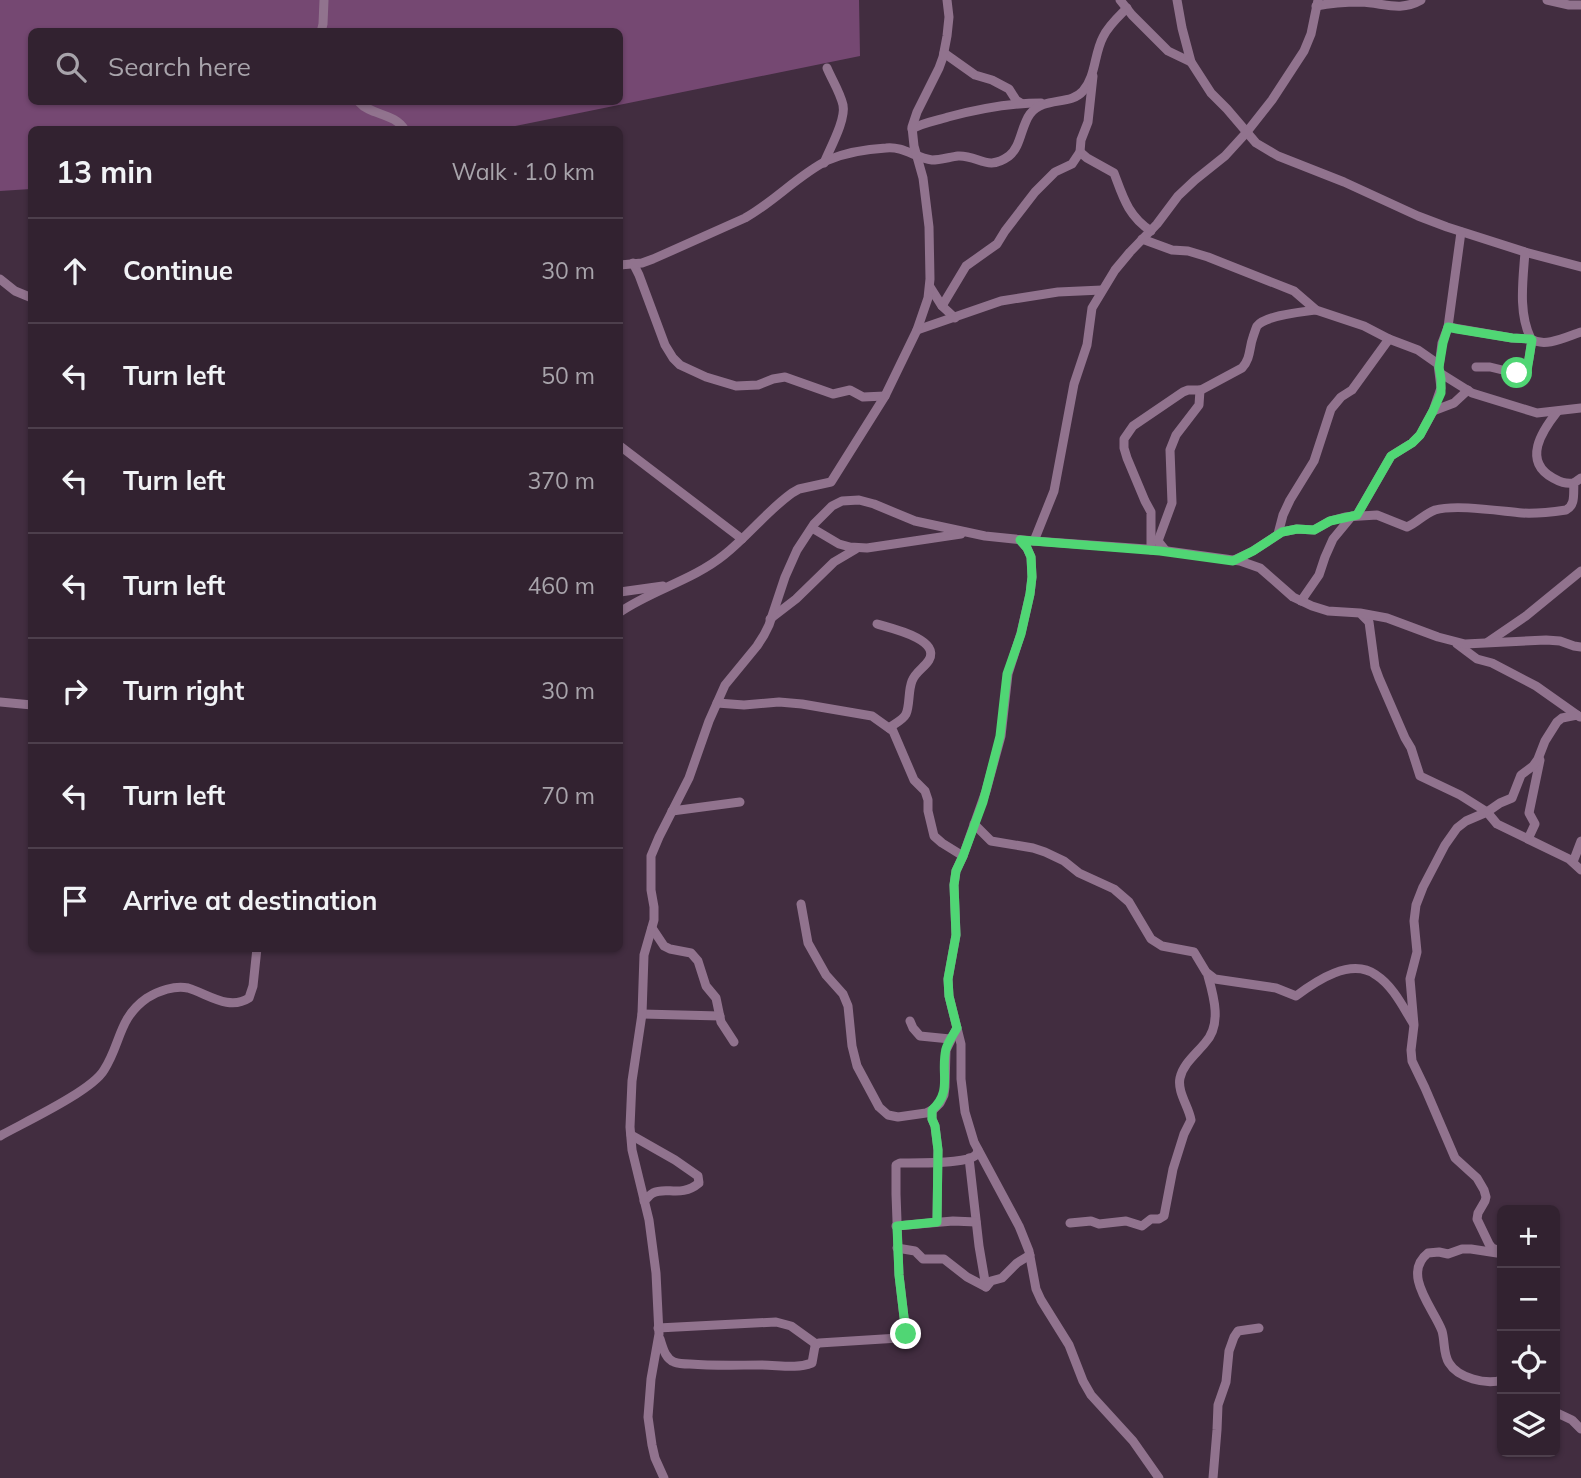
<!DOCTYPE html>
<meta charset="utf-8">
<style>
:root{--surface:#322230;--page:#3a2a38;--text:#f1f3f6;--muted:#a8a4ab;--line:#4d3f4c}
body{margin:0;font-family:Mulish,sans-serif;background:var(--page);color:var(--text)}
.controls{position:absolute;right:21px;bottom:21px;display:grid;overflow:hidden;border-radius:10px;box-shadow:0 2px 5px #0004}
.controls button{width:63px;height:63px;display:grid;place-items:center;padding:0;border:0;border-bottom:2px solid var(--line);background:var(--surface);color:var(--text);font:35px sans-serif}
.stop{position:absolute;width:21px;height:21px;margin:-16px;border:5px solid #50d674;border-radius:50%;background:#fff}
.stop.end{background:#50d674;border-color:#fff;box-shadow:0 2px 7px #0008}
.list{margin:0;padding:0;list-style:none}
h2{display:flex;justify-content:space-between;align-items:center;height:91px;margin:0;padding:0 28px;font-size:30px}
h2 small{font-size:23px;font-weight:400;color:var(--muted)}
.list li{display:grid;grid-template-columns:46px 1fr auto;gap:21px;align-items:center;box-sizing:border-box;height:105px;padding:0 28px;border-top:2px solid var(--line)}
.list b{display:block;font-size:26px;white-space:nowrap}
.list em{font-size:23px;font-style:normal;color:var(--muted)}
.icon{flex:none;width:38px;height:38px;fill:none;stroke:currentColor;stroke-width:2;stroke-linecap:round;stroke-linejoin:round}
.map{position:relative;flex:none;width:1581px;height:1478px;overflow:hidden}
.search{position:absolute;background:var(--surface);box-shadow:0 2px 5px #0004;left:28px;top:28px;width:595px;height:77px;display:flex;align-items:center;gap:18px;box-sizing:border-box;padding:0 24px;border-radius:10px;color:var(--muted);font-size:26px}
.panel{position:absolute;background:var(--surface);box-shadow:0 2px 5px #0004;left:28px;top:126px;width:595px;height:826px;border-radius:10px}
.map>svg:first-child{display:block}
.green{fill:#754872;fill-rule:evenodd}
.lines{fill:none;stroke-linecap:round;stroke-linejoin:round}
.street{stroke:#91738e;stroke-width:9}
.route{stroke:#50d674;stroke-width:9}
</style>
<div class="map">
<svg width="1581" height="1478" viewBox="0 0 1581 1478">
<rect width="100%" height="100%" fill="#422d40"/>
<path class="green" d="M0 0H859L860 56 501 129 32 130 31 189 0 191ZM32 32H620V102H32Z"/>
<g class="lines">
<g class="street">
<path d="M1120 0 1132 15 1168 51 1191 62"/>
<path d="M1177 0 1182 28 1191 62 1211 93 1227 109 1256 143 1278 156 1344 182 1418 216 1447 227 1525 252 1581 267"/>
<path d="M1547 0 1569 5H1581"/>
<path d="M1316 6C1331 3 1346 2 1361 2 1384 3 1400 12 1421 0"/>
<path d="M321 32 323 24 324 0"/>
<path d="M944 53 975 75 992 80 1009 89 1016 100 1021 103"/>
<path d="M359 102C371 116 394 112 405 130"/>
<path d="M912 129C924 122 936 121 948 117 978 109 1010 103 1041 103"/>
<path d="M1080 152 1087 158 1114 173C1123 197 1128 216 1151 231"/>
<path d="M824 163C830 148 846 120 843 105 840 92 832 80 827 68"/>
<path d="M1142 239 1172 250 1188 251 1208 257 1294 291 1316 310 1364 326 1389 339 1418 350 1438 364 1441 388 1433 411 1420 435 1412 443 1391 456 1357 515"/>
<path d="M1525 252C1523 280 1518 313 1531 339 1545 348 1566 337 1581 332"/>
<path d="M633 263 639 275 665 345 673 358 680 365 706 377 736 386 758 385 773 379 785 377 833 394 850 390 863 397 885 396"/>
<path d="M620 265 642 263 653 259 745 218C774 202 798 175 828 160 845 153 868 149 886 148 903 146 916 158 932 160 940 160 950 157 958 156 979 155 987 172 1009 156 1021 147 1021 126 1030 114 1044 96 1070 106 1083 91 1096 76 1094 54 1103 37 1108 26 1118 17 1127 8"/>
<path d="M0 279 15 291 32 298"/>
<path d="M930 287 942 306 955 318"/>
<path d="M942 306 966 266 997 244 1005 231 1035 192 1055 172 1072 164 1080 152 1081 140 1088 122 1093 76"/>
<path d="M1448 327 1512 338 1531 339"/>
<path d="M917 330 1001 301 1058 292 1102 290"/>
<path d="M1439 367 1442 343 1448 327 1461 232"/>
<path d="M1476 367H1490L1519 374 1525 373C1529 366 1530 349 1532 340"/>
<path d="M1440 373 1472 393 1537 413 1581 408"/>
<path d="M1433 411 1454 403 1468 390"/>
<path d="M1557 412C1542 431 1522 461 1553 478 1560 482 1565 484 1574 483"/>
<path d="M620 446 742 539"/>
<path d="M812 528 839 544 850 547 867 548 961 534"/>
<path d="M1278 534 1283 515 1290 500 1314 461 1331 409 1341 397 1352 390 1389 339"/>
<path d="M1020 540 1027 548 1031 557 1032 577 1030 594 1021 633 1008 674 1001 736 986 791 963 856 956 871 954 885 956 935 948 979 949 996 961 1044V1079L965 1112 974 1142 1019 1226 1029 1251 1036 1289 1041 1300 1069 1345 1083 1381 1091 1395 1133 1441 1159 1478"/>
<path d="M1034 541 1054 491 1074 384 1087 345 1092 308 1115 270 1130 252 1157 224 1178 196 1195 180 1225 156 1246 133 1272 100 1304 51 1311 34 1318 0"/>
<path d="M1151 550V512L1145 501 1127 458 1124 448V439L1133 426 1183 392 1188 390H1201L1242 368C1251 358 1249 348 1253 337 1254 334 1256 328 1257 326 1266 315 1302 312 1316 310"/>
<path d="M1166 551 1158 541 1172 503 1170 450 1176 435 1199 405 1200 390"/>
<path d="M1234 560 1253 551 1282 532 1297 529 1314 530 1330 521 1345 517 1377 515 1407 527C1417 523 1424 514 1435 510 1456 504 1499 511 1522 513 1537 514 1552 512 1566 510 1576 505 1573 493 1574 483L1581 478"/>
<path d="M620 592 663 586"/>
<path d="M1301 601 1319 575 1325 557 1333 539 1352 516"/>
<path d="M620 612C652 590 693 580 724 555 748 536 767 511 792 493L799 489 831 482 885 396 917 330 928 298 930 279 929 227 923 178 914 146 912 127 917 112 939 68 943 57 947 36 949 17 947 0"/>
<path d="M1362 615 1369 622 1375 667 1379 678 1405 738 1411 748 1420 776 1460 795 1487 812 1497 824 1569 859 1581 870"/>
<path d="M770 619 796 599 834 562 856 549"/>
<path d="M877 624C890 628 941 639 929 660 924 668 915 672 912 681 908 691 910 705 906 714 903 720 894 724 889 728"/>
<path d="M1488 642 1526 616 1581 571"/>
<path d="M1457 644 1477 659 1492 663 1536 686 1580 717"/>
<path d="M0 702 32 705"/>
<path d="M717 703 744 705 779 702 802 704 872 716 893 731 914 780 925 791 928 800V811L934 836 942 843 963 856"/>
<path d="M672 811 740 802"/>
<path d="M974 824 991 841 1033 848 1045 852 1064 861 1079 873 1114 889 1129 902 1151 939 1162 946 1194 952 1206 972 1215 979 1276 988 1296 996C1316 981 1351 957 1376 975 1393 986 1403 1007 1413 1023"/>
<path d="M1528 839 1535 824 1529 813 1540 760"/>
<path d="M1573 862 1581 841"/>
<path d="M801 904 808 943 826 975 843 994 848 1006 852 1046 857 1066 879 1107 888 1115 898 1117 926 1113 934 1109 940 1103 944 1095 945 1087 946 1050 957 1028"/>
<path d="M652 928 664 946 670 949 691 953 698 961 706 986 716 998 721 1022 734 1042"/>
<path d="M642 1014 720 1016"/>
<path d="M910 1021 913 1028 920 1036 950 1039"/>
<path d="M932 1110V1119L935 1126 938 1150 937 1221"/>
<path d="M631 1135 675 1160 698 1176 699 1183C681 1198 666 1186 653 1193 649 1195 647 1199 644 1201"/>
<path d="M0 1136C23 1123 92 1091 104 1070 121 1044 118 1018 147 998 158 991 175 985 188 988 208 994 229 1011 249 998L253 986 257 948"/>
<path d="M969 1158 979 1246 986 1287"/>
<path d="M1070 1223 1091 1221 1099 1224 1126 1221 1142 1226 1151 1219H1159L1164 1216 1173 1169 1184 1134 1191 1120C1189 1107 1177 1092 1180 1078 1183 1064 1196 1054 1205 1043 1222 1025 1214 997 1208 976"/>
<path d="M896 1226 953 1221 976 1222"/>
<path d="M897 1248 915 1251 923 1259H944L967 1277 986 1287 991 1281 1002 1278 1017 1263 1030 1255"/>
<path d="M1502 1252 1492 1248 1489 1244 1477 1219 1478 1213 1485 1201 1486 1197 1484 1190 1477 1178 1455 1158 1425 1088 1412 1061 1411 1050 1414 1025 1410 979 1417 952 1414 921 1416 905 1423 887 1445 845 1457 828 1466 821 1487 812 1500 803 1512 798 1521 775 1533 766 1538 759 1545 741 1557 722 1562 718 1577 715"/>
<path d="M1497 1253 1471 1249H1462L1448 1254 1439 1252 1428 1253C1401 1274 1434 1309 1442 1331 1445 1341 1443 1354 1449 1363 1458 1378 1486 1385 1502 1380"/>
<path d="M658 1328 776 1322 791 1326 816 1344"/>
<path d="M660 1339C663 1348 665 1358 674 1362 679 1364 685 1364 690 1364 714 1366 738 1365 762 1365 779 1365 796 1369 812 1363L815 1346 819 1343 899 1338 906 1334 899 1275 896 1194V1165L900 1163C914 1163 967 1164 976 1155 977 1153 978 1151 978 1150"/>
<path d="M1555 1412 1572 1420 1581 1429"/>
<path d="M664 1478 655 1458 652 1445 648 1417 651 1379 659 1334 656 1273 649 1220 632 1150 630 1127 632 1081 642 1014 644 955 654 920V907L651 890V856L659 837 689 778 709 721 725 685 757 646 764 635 769 625 785 577 797 550 814 524 832 506 842 501 859 500 874 504 915 521 985 536 1034 541 1160 550 1240 561 1260 568 1293 597 1312 606 1328 611 1360 613 1387 618 1438 637 1465 644 1546 640 1560 641 1574 646 1581 647"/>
<path d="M1213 1478 1217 1430 1218 1405 1226 1382 1229 1351 1234 1337 1238 1331 1259 1328"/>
</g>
</g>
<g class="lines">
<path class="route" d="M906 1334 899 1275 897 1226 937 1222 938 1150 935 1126 932 1119V1110C953 1091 940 1073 946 1049 948 1042 953 1035 957 1028L949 996 948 979 956 935 954 885 956 871 963 856 983 802 1000 736 1007 674 1021 634 1030 594 1032 577 1031 557 1027 548 1020 540 1160 551 1233 561 1253 551 1282 532 1297 529 1314 530 1330 521 1357 515 1391 456 1412 443 1420 435 1433 411 1441 393V379L1439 367 1443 343 1448 327 1457 329 1512 338 1531 339 1532 340 1527 371 1523 374 1517 373"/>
</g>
</svg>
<div class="controls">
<button>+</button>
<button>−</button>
<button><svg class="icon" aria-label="locate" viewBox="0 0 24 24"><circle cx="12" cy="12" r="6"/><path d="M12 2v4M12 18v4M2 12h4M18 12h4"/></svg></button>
<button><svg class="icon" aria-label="layers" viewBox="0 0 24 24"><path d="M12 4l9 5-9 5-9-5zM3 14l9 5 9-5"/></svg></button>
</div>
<div class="stop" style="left:1517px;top:373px"></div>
<div class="stop end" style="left:906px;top:1334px"></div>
<div class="search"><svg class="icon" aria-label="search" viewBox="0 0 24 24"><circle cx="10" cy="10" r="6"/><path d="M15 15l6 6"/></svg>Search here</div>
<section class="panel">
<h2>13 min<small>Walk · 1.0 km</small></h2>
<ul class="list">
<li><svg class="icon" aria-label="ahead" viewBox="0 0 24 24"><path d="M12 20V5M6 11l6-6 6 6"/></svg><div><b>Continue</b></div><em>30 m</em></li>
<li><svg class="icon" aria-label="left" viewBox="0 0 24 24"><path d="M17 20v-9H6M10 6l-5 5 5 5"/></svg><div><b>Turn left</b></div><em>50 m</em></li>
<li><svg class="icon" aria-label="left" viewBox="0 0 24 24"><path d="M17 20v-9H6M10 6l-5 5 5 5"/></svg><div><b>Turn left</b></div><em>370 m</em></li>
<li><svg class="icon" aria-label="left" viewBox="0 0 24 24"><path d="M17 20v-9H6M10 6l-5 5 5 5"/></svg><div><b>Turn left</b></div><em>460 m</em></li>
<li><svg class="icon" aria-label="right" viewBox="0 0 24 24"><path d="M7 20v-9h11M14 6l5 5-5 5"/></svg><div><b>Turn right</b></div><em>30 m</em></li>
<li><svg class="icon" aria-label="left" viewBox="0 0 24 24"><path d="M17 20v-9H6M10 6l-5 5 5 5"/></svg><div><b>Turn left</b></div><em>70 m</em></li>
<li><svg class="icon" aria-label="arrive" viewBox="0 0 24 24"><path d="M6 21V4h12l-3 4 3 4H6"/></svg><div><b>Arrive at destination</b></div></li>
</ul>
</section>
</div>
